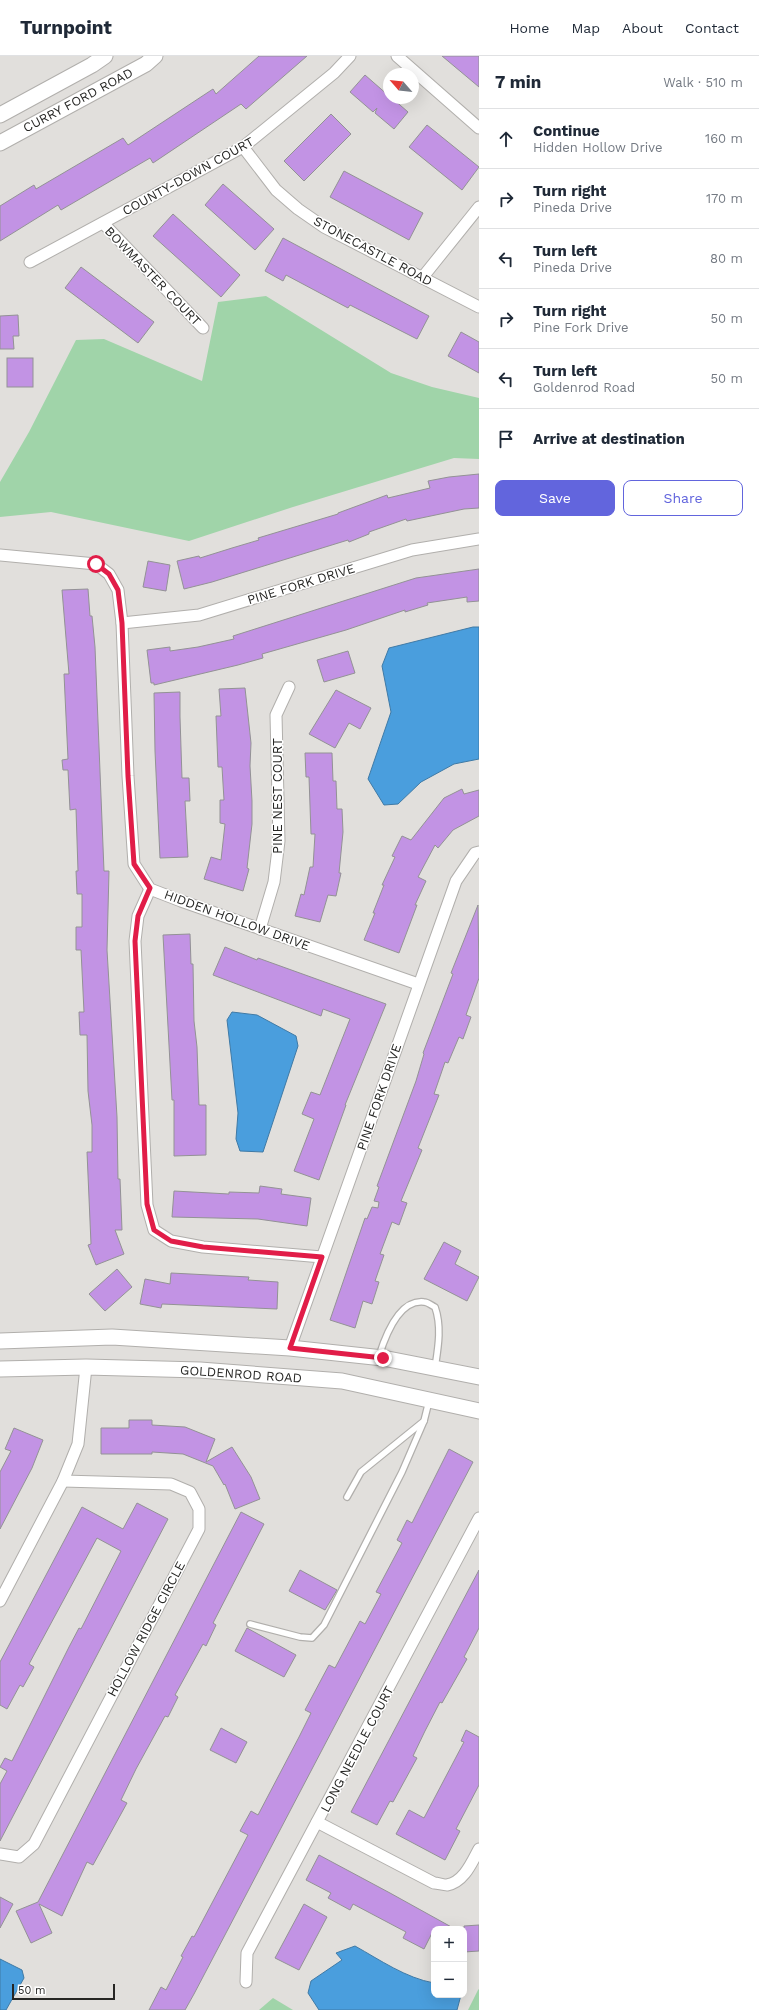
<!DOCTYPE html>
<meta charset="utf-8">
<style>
:root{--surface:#fff;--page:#f2f2f3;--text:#1f2937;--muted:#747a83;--line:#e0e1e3;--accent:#6265dd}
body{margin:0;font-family:"Work Sans",sans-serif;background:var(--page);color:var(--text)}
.controls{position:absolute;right:12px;bottom:12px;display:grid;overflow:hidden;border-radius:8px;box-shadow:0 4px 16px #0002}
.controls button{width:36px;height:36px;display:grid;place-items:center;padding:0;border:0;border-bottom:1px solid var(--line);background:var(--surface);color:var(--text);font:20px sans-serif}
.compass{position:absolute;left:383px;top:12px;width:36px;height:36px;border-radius:50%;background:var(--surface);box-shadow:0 4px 16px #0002;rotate:298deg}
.scale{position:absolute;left:12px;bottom:10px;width:103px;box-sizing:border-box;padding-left:4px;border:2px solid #262624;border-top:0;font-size:11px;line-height:14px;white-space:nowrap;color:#262624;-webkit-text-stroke:3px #fff;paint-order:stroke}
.stop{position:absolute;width:12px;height:12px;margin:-9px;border:3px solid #e11d48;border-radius:50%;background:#fff}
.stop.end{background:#e11d48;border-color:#fff;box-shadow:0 1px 4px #0008}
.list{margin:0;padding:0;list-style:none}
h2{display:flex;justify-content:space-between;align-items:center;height:52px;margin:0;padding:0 16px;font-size:17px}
h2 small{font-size:13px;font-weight:400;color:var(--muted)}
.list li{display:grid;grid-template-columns:26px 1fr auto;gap:12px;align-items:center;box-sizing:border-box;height:60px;padding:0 16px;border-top:1px solid var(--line)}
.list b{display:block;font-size:15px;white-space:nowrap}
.list p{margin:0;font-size:13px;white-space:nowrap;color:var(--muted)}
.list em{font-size:13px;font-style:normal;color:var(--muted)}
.actions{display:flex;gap:8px;padding:12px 16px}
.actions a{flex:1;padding:9px 0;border:1px solid var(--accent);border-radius:8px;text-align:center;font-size:14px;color:var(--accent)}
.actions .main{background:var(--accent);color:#fff}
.icon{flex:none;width:22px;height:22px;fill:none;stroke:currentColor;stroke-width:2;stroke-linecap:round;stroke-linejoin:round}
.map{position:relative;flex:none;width:479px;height:1954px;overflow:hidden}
header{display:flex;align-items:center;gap:24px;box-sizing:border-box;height:56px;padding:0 20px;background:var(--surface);border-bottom:1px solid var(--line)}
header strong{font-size:19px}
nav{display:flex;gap:22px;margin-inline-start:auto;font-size:14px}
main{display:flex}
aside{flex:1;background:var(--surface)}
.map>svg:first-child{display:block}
.green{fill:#a0d4a9}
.water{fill:#4a9edd;stroke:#3f7aa6}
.building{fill:#c293e4;stroke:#939295}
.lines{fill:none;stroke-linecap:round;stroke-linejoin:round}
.lane-casing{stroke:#b1afac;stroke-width:8}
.street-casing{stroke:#b1afac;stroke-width:13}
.secondary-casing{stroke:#b1afac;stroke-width:17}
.lane{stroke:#fff;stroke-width:5.5}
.street{stroke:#fff;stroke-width:11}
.secondary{stroke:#fff;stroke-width:15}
.route{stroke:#e11d48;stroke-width:5}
.labels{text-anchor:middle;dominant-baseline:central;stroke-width:3;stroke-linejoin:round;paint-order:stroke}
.street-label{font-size:13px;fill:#262624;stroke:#fff}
</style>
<header>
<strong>Turnpoint</strong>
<nav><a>Home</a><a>Map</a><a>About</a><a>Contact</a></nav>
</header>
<main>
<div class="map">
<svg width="479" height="1954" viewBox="0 0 479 1954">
<rect width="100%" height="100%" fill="#e1dfdc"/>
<g class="green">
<path d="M266 240 391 317 432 331 479 342V403L454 402 293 451 189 485 51 456 0 461V426L29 376 76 284 104 283 202 325 218 246Z"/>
<path d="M479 1933V1954H468L478 1934Z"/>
<path d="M273 1942 293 1954H259Z"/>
</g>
<g class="water">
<path d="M473 571H479V703L454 708 421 726 398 748 384 749 368 723 391 656 382 610 389 592Z"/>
<path d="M232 956 257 959 296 980 298 990 263 1096 240 1095 236 1083 238 1057 227 964Z"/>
<path d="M355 1890C380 1904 406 1922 434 1927V1939H461L457 1954H319L308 1937 311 1925 342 1904 336 1897Z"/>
<path d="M0 1903 22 1914 24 1922 6 1954H0Z"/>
</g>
<g class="building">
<path d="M259 0H307L246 53 241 48 153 107 150 102 61 154 58 149 0 185V150L34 129 36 133 123 82 128 89 213 33 216 38Z"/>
<path d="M442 0H479V31Z"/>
<path d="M365 19 389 40V42H392L408 56 394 73 375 57 377 52 373 56 350 36Z"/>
<path d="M331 58 351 78 304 125 284 105Z"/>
<path d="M427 69 479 111 462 134 409 91Z"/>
<path d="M344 115 423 157 409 184 330 141Z"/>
<path d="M223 128 274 173 255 194 205 149Z"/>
<path d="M173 158 240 219 221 241 153 180Z"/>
<path d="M283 182 429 260 417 283 350 249 348 252 286 219 283 225 265 215Z"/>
<path d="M81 211 154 266 138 287 65 232Z"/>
<path d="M18 259 19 280H13L14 293H0V260Z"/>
<path d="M461 276 479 286V317L448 300Z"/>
<rect x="7" y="302" width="26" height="29"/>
<path d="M479 418V452L464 453 407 465 406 463 369 476V478L349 486 348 484 212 526 184 533 177 505 199 500 200 502 232 492 259 484 258 482 338 458V457L387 439 388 442 430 432 428 425 449 421Z"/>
<path d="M148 505 170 509 166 535 143 531Z"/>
<path d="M479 513V545L467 546V541L427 547 428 549 405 556V554L346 574 262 598 263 602 238 609 154 629V627H151L147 594 170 591V595L198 591 234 583 233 580 416 522Z"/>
<path d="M88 533 90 560H92L95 591 104 815H109L107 894 117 1061 118 1123H120L122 1174H115L124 1198 96 1209 88 1189 91 1188 87 1096H92V1069L88 1035 87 979H80L79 956H84L81 894H76V871H82V838H77L76 815H78L76 753 70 754 68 714H63L62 704 68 703 64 618H69L62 534Z"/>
<path d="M348 595 355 617 324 626 317 604Z"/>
<path d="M245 632 251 687 250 710 252 745V768L247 812 249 813 243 835 204 823 211 801 221 804 225 768 220 767V744H224L222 711H218L216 660H221L219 633Z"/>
<path d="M336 634 371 652 360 673 349 667 335 692 309 678Z"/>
<path d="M180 636V661L182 722H189L190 745H185L188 801 160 802 155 695 154 637Z"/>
<path d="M305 697H332L333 725H336L337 753H342L343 776 339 817H341L336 840 328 839 320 866 295 860 301 838 304 839 310 811H313L315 778H311L309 721H306Z"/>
<path d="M462 733 464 738 479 734V760L453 774 438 792 435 789 418 821 426 825 415 849H417L399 897 364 884 375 857H373L384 829H382L395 801 392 800 402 780 411 784 444 742Z"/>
<path d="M478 849 479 922 466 959 471 961 463 983 459 981 448 1007 445 1006 434 1038 439 1039 418 1092 422 1094 401 1145 407 1147 399 1169 392 1166 380 1198 384 1199 375 1225 379 1226 372 1248 363 1245 355 1272 330 1264 365 1162 367 1163 372 1151 378 1152 379 1146 374 1145 379 1131 377 1130 416 1025 424 998 423 997 453 918 451 917Z"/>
<path d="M190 878 191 908H193L194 965 197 991 199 1049H206V1099L174 1100V1044H172L163 879Z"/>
<path d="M225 891 257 904 258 902 386 948 345 1049H346L319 1124 294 1115 314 1063 302 1058 311 1036 320 1039 350 963 323 953 321 960 213 919Z"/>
<path d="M260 1130 282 1133 281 1138 311 1142 307 1170 258 1163 172 1161 174 1135 229 1138V1136L259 1137Z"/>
<path d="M444 1186 461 1195 455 1208 479 1221 467 1245 424 1223Z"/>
<path d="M117 1213 132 1231 105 1255 89 1238Z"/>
<path d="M171 1217 249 1221 248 1224 278 1226 277 1253 162 1248 161 1252 140 1248 145 1223 170 1228Z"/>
<path d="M129 1364H152V1369L185 1371 215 1383 206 1406 232 1391 251 1421 260 1443 235 1453 225 1428 224 1429 213 1410 183 1398 152 1396V1398H101V1372H129Z"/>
<path d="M14 1372 43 1384 32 1412 0 1473V1416L11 1395 5 1393Z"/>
<path d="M449 1393 473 1406 194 1938 185 1954H149L161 1931 166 1934 183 1901 181 1900 192 1880 194 1881 248 1779 240 1775 251 1755 258 1759 299 1681 311 1657 305 1654 329 1609 335 1612 360 1565 365 1568 381 1538 376 1536 402 1487 397 1484 407 1464 412 1467Z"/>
<path d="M137 1447 168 1463 0 1785V1728L7 1715 0 1711 5 1702 12 1705 69 1591 79 1572 81 1573 121 1495 97 1482 29 1608 34 1611 23 1631 20 1629 7 1653 0 1649V1606L82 1451 123 1473Z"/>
<path d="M241 1456 264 1468 213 1567 216 1569 206 1590 203 1588 175 1639 178 1641 168 1661 165 1660 136 1713 121 1744 127 1747 93 1809 87 1806 62 1860 39 1848 52 1877 31 1887 16 1855 38 1846Z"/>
<path d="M300 1514 337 1534 325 1554 289 1535Z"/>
<path d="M479 1514V1572L464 1601 467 1603 442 1647 440 1646 425 1675 413 1700 417 1702 393 1746 390 1745 377 1769 351 1756Z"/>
<path d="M247 1572 296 1599 284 1621 235 1595Z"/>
<path d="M221 1672 247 1686 236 1707 210 1694Z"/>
<path d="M466 1674 479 1681V1729L456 1773 460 1775 445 1804 396 1778 409 1754 424 1762 464 1686 461 1685Z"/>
<path d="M319 1799 390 1837 455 1873H434L424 1893 403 1882 406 1876 353 1848 350 1854 328 1842 331 1837 306 1824Z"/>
<path d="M0 1841 13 1848 0 1872Z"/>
<path d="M304 1848 327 1861 299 1914 275 1902Z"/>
<path d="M479 1869V1895L464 1896V1870Z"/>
</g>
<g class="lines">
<g class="lane-casing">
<g id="lane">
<path d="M379 1300C385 1281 399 1243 424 1246 428 1246 432 1250 435 1251 442 1271 438 1292 435 1312"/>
<path d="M347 1441 361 1416 424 1365 429 1345"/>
<path d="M250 1568 300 1581 312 1582 324 1569 402 1416 424 1365"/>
</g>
</g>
<g class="street-casing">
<g id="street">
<path d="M397 0 479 72"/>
<path d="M243 91 276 134 298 153 324 171 479 251"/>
<path d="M103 167 203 272"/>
<path d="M30 206 243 91 334 17 350 0"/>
<path d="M422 222 479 151"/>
<path d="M0 499 96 508 109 518 118 534 122 567 128 720 134 808 150 833 181 845 418 928"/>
<path d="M122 567 199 559 412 494 479 483"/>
<path d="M150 833 138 860 135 885 147 1149 154 1174 171 1185 203 1191 322 1201"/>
<path d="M260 873 274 826 279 785 276 659 289 631"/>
<path d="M290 1292 456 825 475 797 479 796"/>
<path d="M0 1545 63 1425 78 1388 86 1311"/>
<path d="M317 1766 434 1827C438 1827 443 1829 447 1829 464 1826 472 1806 479 1793"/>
<path d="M0 1798 19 1801 34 1788 199 1473V1453L190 1436 171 1428 63 1425"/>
<path d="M246 1926 247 1897 479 1462"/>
</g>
</g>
<g class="secondary-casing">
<g id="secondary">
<path d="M0 59 92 9 105 0"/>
<path d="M0 87 146 8 155 0"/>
<path d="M0 1285 112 1281 290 1292 383 1302 479 1321"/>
<path d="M0 1313 86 1311 200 1314 342 1325 479 1355"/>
</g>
</g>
<use href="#lane" class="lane"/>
<use href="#street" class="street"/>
<use href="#secondary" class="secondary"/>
</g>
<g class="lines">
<path class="route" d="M96 508 109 518 118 534 122 567 128 720 134 808 150 832 138 860 135 885 147 1148 154 1174 171 1185 203 1191 322 1201 290 1292 383 1302"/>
</g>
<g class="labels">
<g class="street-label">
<text transform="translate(78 44) rotate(-28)">CURRY FORD ROAD</text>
<text transform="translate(188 120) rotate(-29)">COUNTY-DOWN COURT</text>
<text transform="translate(373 195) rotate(28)">STONECASTLE ROAD</text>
<text transform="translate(153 220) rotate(46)">BOWMASTER COURT</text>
<text transform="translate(301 528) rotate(-17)">PINE FORK DRIVE</text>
<text transform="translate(277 740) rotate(-90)">PINE NEST COURT</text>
<text transform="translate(237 864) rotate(20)">HIDDEN HOLLOW DRIVE</text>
<text transform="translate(379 1041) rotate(-71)">PINE FORK DRIVE</text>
<text transform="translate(241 1318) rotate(4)">GOLDENROD ROAD</text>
<text transform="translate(146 1573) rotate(-62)">HOLLOW RIDGE CIRCLE</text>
<text transform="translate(357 1693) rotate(-62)">LONG NEEDLE COURT</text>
</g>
</g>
</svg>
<div class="controls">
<button>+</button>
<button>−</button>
</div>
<svg class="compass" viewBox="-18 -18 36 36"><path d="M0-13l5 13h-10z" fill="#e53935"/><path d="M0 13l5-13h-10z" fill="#747a83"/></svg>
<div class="scale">50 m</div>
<div class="stop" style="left:96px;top:508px"></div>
<div class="stop end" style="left:383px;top:1302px"></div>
</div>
<aside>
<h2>7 min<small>Walk · 510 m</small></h2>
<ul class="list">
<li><svg class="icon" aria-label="ahead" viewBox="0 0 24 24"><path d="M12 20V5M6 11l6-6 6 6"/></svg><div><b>Continue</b><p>Hidden Hollow Drive</p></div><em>160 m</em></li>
<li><svg class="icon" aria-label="right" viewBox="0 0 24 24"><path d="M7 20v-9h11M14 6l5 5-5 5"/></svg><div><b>Turn right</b><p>Pineda Drive</p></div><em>170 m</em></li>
<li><svg class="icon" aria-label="left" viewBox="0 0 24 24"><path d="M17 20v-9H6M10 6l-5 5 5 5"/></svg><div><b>Turn left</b><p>Pineda Drive</p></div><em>80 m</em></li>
<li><svg class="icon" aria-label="right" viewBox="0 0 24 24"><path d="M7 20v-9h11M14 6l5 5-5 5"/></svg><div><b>Turn right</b><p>Pine Fork Drive</p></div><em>50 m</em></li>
<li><svg class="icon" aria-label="left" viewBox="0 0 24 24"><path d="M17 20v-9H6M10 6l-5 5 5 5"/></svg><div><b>Turn left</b><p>Goldenrod Road</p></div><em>50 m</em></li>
<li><svg class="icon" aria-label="arrive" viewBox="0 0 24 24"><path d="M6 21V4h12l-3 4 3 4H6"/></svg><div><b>Arrive at destination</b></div></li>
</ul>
<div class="actions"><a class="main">Save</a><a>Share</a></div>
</aside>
</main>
